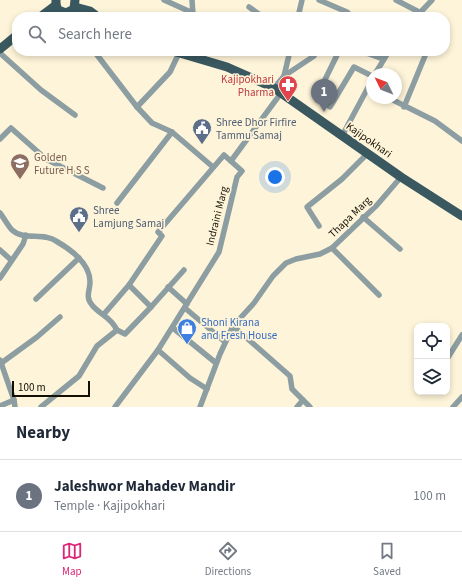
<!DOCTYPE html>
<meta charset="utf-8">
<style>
:root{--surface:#fff;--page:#f2f2f3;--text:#1f2937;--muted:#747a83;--line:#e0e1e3;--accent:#db2777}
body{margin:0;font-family:"Source Sans 3",sans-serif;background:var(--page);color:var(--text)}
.controls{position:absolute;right:12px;bottom:12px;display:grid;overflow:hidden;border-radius:8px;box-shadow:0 2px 6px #0003}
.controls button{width:36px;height:36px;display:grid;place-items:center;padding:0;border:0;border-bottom:1px solid var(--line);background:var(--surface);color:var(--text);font:20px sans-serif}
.compass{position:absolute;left:366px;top:68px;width:36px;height:36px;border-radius:50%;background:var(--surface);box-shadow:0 2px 6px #0003;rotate:313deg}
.scale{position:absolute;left:12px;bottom:10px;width:78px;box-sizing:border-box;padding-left:4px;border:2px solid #130e04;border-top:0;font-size:11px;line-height:14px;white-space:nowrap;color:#130e04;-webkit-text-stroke:3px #fef4d9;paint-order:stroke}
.you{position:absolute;left:275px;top:177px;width:14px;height:14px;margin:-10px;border:3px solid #fff;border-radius:50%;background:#1a73e8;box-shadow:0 0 0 6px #1a73e833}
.badge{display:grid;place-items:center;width:26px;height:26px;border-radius:50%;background:var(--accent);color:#fff;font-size:13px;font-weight:700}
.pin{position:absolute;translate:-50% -33px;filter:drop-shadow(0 1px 2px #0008)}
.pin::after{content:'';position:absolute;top:21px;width:14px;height:12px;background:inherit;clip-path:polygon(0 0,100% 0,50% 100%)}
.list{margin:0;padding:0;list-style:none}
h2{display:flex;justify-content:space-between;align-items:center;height:52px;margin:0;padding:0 16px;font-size:17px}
h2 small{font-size:13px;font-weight:400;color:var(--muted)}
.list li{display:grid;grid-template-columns:26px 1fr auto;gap:12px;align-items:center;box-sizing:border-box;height:72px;padding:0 16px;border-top:1px solid var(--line)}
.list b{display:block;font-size:15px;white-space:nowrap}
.list p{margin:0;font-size:13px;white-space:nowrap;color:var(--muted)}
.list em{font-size:13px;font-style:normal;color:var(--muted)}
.icon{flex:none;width:22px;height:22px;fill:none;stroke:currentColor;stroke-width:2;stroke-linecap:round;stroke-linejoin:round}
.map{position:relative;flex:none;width:462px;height:407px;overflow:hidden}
.search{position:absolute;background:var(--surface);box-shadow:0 2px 6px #0003;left:12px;right:12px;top:12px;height:44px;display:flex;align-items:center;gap:10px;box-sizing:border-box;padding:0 14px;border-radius:16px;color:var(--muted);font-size:15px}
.sheet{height:124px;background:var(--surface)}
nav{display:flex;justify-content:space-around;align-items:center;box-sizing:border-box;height:56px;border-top:1px solid var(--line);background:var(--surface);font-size:11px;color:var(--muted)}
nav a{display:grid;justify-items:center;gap:2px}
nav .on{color:var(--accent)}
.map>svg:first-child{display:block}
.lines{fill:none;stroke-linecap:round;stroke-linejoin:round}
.street{stroke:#8d9ea2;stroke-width:5.5}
.primary{stroke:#39585f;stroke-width:9}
.labels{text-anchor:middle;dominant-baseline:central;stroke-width:3.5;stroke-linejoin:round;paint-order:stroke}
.health-label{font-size:11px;fill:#be3a42;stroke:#fef4d9;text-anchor:end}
.service-label{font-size:11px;fill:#4e5e75;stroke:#fef4d9;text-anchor:start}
.street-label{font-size:11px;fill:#130e04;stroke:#fef4d9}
.education-label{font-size:11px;fill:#785e54;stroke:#fef4d9;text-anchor:start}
.shop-label{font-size:11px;fill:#366cbe;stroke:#fef4d9;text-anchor:start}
</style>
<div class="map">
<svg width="462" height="407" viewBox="0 0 462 407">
<rect width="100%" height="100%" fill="#fef4d9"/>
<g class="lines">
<g class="street">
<path d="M164 0 193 13"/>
<path d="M192 0 193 15"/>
<path d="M319 0 347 12 349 14 348 17"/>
<path d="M396 0 421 13"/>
<path d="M249 7 263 17"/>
<path d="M70 12 75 17"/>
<path d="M298 17 302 0"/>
<path d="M416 17 432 0"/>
<path d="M94 51 137 107 152 123 172 132 213 167"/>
<path d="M339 51 317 96 330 107 354 67 372 76"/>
<path d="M361 51 383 59"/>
<path d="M0 53 41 90 75 115"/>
<path d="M375 74 389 51"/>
<path d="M284 76 314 56"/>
<path d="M274 88 284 76 290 51"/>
<path d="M389 98 435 121 462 141"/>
<path d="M137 107 170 72 179 53"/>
<path d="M404 107 427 51"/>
<path d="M342 136 372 80"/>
<path d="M0 139 11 128 46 159 103 188"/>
<path d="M231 161 281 93"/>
<path d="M117 203 172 132"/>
<path d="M0 213C4 218 8 226 12 230 24 241 44 232 56 241 70 249 90 263 90 282 90 290 85 297 92 305 100 315 110 316 117 330L125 334 151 307 129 285 162 236 158 232 224 155 242 171 237 177 219 252 158 350 115 407"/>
<path d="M363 217 400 249"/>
<path d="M319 226 307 207 342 179 367 154"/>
<path d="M332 248 379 295"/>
<path d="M0 250 11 260"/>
<path d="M0 278 23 244 26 235"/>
<path d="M168 287 187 304"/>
<path d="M36 299 79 258"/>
<path d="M151 307 184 270"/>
<path d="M185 308 225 342"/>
<path d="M104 314 129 285"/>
<path d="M233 326 290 376 292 389 310 407"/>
<path d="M173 328 216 363"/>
<path d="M158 350 190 378 207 389"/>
<path d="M447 359 462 335"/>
<path d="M0 360 14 400 15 407"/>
<path d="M0 364 37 337 60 317"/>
<path d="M0 406 14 400"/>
<path d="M41 407 79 376 97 346 117 330"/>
<path d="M200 407 220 354 233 326 254 303 273 276 286 263 296 259 320 254 332 248 377 205 401 177"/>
<path d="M297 407 303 400"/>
<path d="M453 407 462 397"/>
</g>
<g class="primary">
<path d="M56 0V5L58 10 66 13 74 9 75 0"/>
<path d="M75 7 90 11 98 17"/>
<path d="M40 17 56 5"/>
<path d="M0 49 17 35"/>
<path d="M173 51 227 67 274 88 401 177 462 216"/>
</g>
</g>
<defs>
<g id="pharmacy-pin" transform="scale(1)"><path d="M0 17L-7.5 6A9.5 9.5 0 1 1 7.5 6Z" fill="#e0444e" stroke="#fef4d9"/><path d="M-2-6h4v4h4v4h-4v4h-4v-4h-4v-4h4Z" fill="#fff"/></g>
<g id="civic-pin" transform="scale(1)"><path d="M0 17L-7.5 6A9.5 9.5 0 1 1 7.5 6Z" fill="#5c6f8a" stroke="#fef4d9"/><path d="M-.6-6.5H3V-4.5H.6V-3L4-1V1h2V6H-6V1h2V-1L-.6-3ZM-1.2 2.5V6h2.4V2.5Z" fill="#fff"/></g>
<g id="school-pin" transform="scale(1)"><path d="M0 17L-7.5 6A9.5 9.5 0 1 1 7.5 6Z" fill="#8d6e63" stroke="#fef4d9"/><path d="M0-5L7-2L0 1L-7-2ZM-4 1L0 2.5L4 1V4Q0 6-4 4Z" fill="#fff"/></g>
<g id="shop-pin" transform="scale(1)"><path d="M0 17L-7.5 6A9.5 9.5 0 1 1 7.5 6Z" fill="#3f7fe0" stroke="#fef4d9"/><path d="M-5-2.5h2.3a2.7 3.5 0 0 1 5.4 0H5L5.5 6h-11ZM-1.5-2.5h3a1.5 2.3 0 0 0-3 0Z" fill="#fff"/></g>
</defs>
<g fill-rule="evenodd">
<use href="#pharmacy-pin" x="288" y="85"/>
<use href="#civic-pin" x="202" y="128"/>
<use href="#school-pin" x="20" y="163"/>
<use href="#civic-pin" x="79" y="216"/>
<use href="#shop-pin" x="187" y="328"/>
</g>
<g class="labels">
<g class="health-label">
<text x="274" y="79">Kajipokhari<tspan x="274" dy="13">Pharma</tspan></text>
</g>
<g class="service-label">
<text x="216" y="122">Shree Dhor Firfire<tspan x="216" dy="13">Tammu Samaj</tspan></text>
<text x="93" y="210">Shree<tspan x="93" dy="13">Lamjung Samaj</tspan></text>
</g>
<g class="street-label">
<text transform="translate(369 140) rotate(35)">Kajipokhari</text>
<text transform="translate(217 216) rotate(-76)">Indraini Marg</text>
<text transform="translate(350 217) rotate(-44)">Thapa Marg</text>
</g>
<g class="education-label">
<text x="34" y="157">Golden<tspan x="34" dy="13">Future H S S</tspan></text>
</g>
<g class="shop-label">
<text x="201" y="322">Shoni Kirana<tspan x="201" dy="13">and Fresh House</tspan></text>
</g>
</g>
</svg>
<div class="controls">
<button><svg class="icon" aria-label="locate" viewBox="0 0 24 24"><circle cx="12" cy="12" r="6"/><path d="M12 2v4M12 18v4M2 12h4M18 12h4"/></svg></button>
<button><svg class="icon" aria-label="layers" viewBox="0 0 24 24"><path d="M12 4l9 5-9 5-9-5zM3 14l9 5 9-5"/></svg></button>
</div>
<svg class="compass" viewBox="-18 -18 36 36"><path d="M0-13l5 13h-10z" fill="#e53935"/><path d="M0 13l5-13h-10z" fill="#747a83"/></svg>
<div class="scale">100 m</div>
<div class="you"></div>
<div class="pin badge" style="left:324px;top:112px;background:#6b7280">1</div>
<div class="search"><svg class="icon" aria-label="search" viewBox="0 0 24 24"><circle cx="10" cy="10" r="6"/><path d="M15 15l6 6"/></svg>Search here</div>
</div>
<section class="sheet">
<h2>Nearby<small></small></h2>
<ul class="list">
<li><span class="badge" style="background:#6b7280">1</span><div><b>Jaleshwor Mahadev Mandir</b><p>Temple · Kajipokhari</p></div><em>100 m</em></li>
</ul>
</section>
<nav>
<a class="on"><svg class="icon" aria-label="map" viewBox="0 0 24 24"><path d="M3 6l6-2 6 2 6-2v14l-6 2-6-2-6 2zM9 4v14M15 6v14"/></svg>Map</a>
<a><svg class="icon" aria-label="directions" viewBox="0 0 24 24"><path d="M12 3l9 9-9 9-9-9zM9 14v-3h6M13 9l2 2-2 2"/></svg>Directions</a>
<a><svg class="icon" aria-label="saved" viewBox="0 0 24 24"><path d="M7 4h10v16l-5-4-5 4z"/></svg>Saved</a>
</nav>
